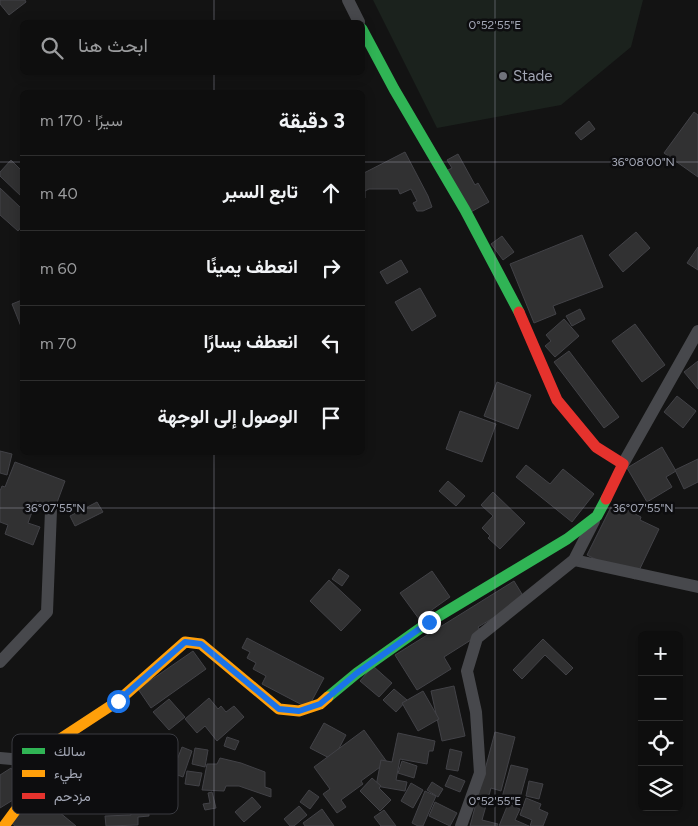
<!DOCTYPE html>
<html lang="ar">
<meta charset="utf-8">
<style>
:root{--surface:#0e0e0e;--page:#171717;--text:#f1f3f6;--muted:#9b9c9e;--line:#2e2e2e}
body{margin:0;font-family:Figtree,Vazirmatn,sans-serif;background:var(--page);color:var(--text);direction:rtl}
.controls{position:absolute;right:15px;bottom:15px;display:grid;overflow:hidden;border-radius:8px;box-shadow:0 2px 12px #0003}
.controls button{width:45px;height:45px;display:grid;place-items:center;padding:0;border:0;border-bottom:1px solid var(--line);background:var(--surface);color:var(--text);font:25px sans-serif}
.stop{position:absolute;width:15px;height:15px;margin:-11px;border:4px solid #1a73e8;border-radius:50%;background:#fff}
.stop.end{background:#1a73e8;border-color:#fff;box-shadow:0 1px 5px #0008}
.list{margin:0;padding:0;list-style:none}
h2{display:flex;justify-content:space-between;align-items:center;height:65px;margin:0;padding:0 20px;font-size:21px}
h2 small{font-size:16px;font-weight:400;color:var(--muted)}
.list li{display:grid;grid-template-columns:32px 1fr auto;gap:15px;align-items:center;box-sizing:border-box;height:75px;padding:0 20px;border-top:1px solid var(--line)}
.list b{display:block;font-size:19px;white-space:nowrap}
.list em{font-size:16px;font-style:normal;color:var(--muted)}
.icon{flex:none;width:28px;height:28px;fill:none;stroke:currentColor;stroke-width:2;stroke-linecap:round;stroke-linejoin:round}
.map{position:relative;flex:none;width:698px;height:826px;overflow:hidden;direction:ltr}
.search{position:absolute;background:var(--surface);box-shadow:0 2px 12px #0003;left:20px;top:20px;width:345px;height:55px;display:flex;align-items:center;gap:12px;box-sizing:border-box;padding:0 18px;border-radius:8px;color:var(--muted);font-size:19px}
.panel{position:absolute;background:var(--surface);box-shadow:0 2px 12px #0003;left:20px;top:90px;width:345px;height:365px;border-radius:8px;direction:rtl}
.map>svg:first-child{display:block}
.green{fill:#1b221d}
.building{fill:#313132;stroke:#424247}
.lines{fill:none;stroke-linecap:round;stroke-linejoin:round}
.street{stroke:#47484c;stroke-width:12}
.fast{stroke:#30b455;stroke-width:11}
.slow{stroke:#ff9f0a;stroke-width:11}
.jam{stroke:#e5322d;stroke-width:11}
.route{stroke:#1a73e8;stroke-width:6}
.ticks{fill:none;stroke:#a3a7b5;stroke-width:1;stroke-opacity:0.45}
.poi-dot{fill:#71737c;stroke:#0d0d0f;stroke-width:2}
.labels{text-anchor:middle;dominant-baseline:central;stroke-width:5;stroke-linejoin:round;paint-order:stroke}
.poi-label{font-size:15px;fill:#a3a7b5;stroke:#0d0d0f;text-anchor:start}
.key{fill:#0d0d0f;stroke:#3a3b41;stroke-width:1}
.key-label{font-size:14px;fill:#a3a7b5}
.ticks-label{font-size:12px;text-anchor:middle;fill:#a3a7b5;stroke:#0d0d0f;stroke-width:5;stroke-linejoin:round;paint-order:stroke}
</style>
<div class="map">
<svg width="698" height="826" viewBox="0 0 698 826">
<rect width="100%" height="100%" fill="#131313"/>
<path class="green" d="M373 0H643L631 47 561 105 437 128Z"/>
<g class="building">
<path d="M0 0H25L26 2 9 15 0 4Z"/>
<path d="M694 112 698 115V177L664 153Z"/>
<path d="M589 121 595 129 581 140 575 133Z"/>
<path d="M405 152 428 196 432 207 423 211H417L413 203 417 201 411 189 400 194 398 189H369L365 191V198H362V174Z"/>
<path d="M458 154 475 185 478 183 489 202 469 213 446 171 452 168 447 160Z"/>
<path d="M11 160 22 171V197L0 176V172Z"/>
<path d="M0 188 22 209V226L18 231 0 215Z"/>
<path d="M636 232 650 248 623 272 609 255Z"/>
<path d="M582 235 603 287 553 306 556 314 534 323 510 264Z"/>
<path d="M502 236 514 252 503 260 491 244Z"/>
<path d="M698 247V270L687 263Z"/>
<path d="M401 260 408 272 387 284 380 272Z"/>
<path d="M420 288 436 316 412 331 395 302Z"/>
<path d="M22 300V329L12 304Z"/>
<path d="M580 309 585 319 572 326 566 316Z"/>
<path d="M564 319 579 336 555 357 545 346 551 341 546 335Z"/>
<path d="M635 324 665 365 642 382 612 341Z"/>
<path d="M569 351 619 417 604 428 554 362Z"/>
<path d="M698 361V389L684 372Z"/>
<path d="M497 382 531 395 518 429 484 416Z"/>
<path d="M677 396 696 411 683 428 664 412Z"/>
<path d="M460 411 496 424 482 462 446 449Z"/>
<path d="M662 447 676 471 666 477 672 487 647 502 627 468Z"/>
<path d="M0 451 12 454 7 475 0 473Z"/>
<path d="M698 459V482L684 489 675 470Z"/>
<path d="M15 462 65 481 55 508 36 501 28 523 40 527 33 545 5 534 8 525 0 522V491L2 486 5 487Z"/>
<path d="M526 465 550 484 563 469 594 494 572 522 516 477Z"/>
<path d="M448 481 465 496 456 506 439 491Z"/>
<path d="M493 492 525 523 500 549 488 538 490 536 482 528 493 516 481 505Z"/>
<path d="M97 502 103 512 75 526 70 516Z"/>
<path d="M613 503 641 517 640 520 659 529 635 579 587 555Z"/>
<path d="M339 569 349 576 342 586 332 579Z"/>
<path d="M432 571 450 597 419 619 400 593Z"/>
<path d="M329 580 361 610 341 631 310 601Z"/>
<path d="M514 581 525 599 478 627 482 633 444 657 451 669 417 690 395 655Z"/>
<path d="M247 638 324 678 308 708 262 684 266 676 253 669 256 663 247 658 250 652 242 648Z"/>
<path d="M543 639 573 668 566 675 545 655 522 679 513 670Z"/>
<path d="M193 651 206 669 151 708 138 689Z"/>
<path d="M373 666 392 683 379 697 360 681Z"/>
<path d="M454 686 465 736 442 741 431 691Z"/>
<path d="M394 689 407 700 396 712 383 700Z"/>
<path d="M423 691 439 719 418 731 402 703Z"/>
<path d="M209 698 218 709 221 706 226 712 234 706 244 717 217 741 205 726 197 733 185 719Z"/>
<path d="M169 699 185 717 169 730 153 712Z"/>
<path d="M324 723 346 735 333 760 310 748Z"/>
<path d="M364 730 387 762 361 781 363 784 341 800 346 807 337 813 323 794 330 789 314 767Z"/>
<path d="M495 732 515 737 501 791 491 788 482 820 498 824 497 826H470Z"/>
<path d="M398 733 435 741 433 751H429L427 764 400 759 396 780 407 782 405 791 376 786 381 760 392 762Z"/>
<path d="M227 737 239 741 235 750 224 746Z"/>
<path d="M182 747 192 751 183 777 172 773Z"/>
<path d="M195 748 208 750 205 767 192 764Z"/>
<path d="M450 749 462 752 458 771 446 769Z"/>
<path d="M220 758 241 763 265 772V787L271 789V797L239 786H226L224 791 202 790 207 764H217Z"/>
<path d="M402 761 417 766 414 778 398 773Z"/>
<path d="M172 764 173 793 148 794 149 816 138 817V825L106 826 105 816 131 815 130 806 119 807 118 784H129L128 766Z"/>
<path d="M511 765 528 769 518 805 501 801Z"/>
<path d="M11 768 26 792 0 808V775Z"/>
<path d="M187 771 202 773 199 786 185 784Z"/>
<path d="M450 775 465 781 460 792 445 786Z"/>
<path d="M372 778 381 786 379 788 391 800 380 811 360 791Z"/>
<path d="M529 781 543 784 539 799 526 796Z"/>
<path d="M432 782 443 789 438 797 427 790Z"/>
<path d="M411 783 423 790 413 808 401 801Z"/>
<path d="M309 790 319 797 310 809 300 802Z"/>
<path d="M425 791 436 796 423 826H418L412 823Z"/>
<path d="M212 792 216 808 205 810 203 804 210 803 208 793Z"/>
<path d="M33 795 50 809 53 807 76 826H15L10 822Z"/>
<path d="M252 797 261 807 244 822 235 812Z"/>
<path d="M526 798 541 804 539 809 548 813 543 826H530L532 820 520 815Z"/>
<path d="M435 802 457 813 450 826 429 816Z"/>
<path d="M508 804 520 809 515 820 529 826H499Z"/>
<path d="M299 806 307 815 294 826H290L284 819Z"/>
<path d="M322 809 334 826H305L303 823Z"/>
<path d="M384 810 396 826H381L374 817Z"/>
</g>
<g class="lines">
<g class="street">
<path d="M348 0 359 22"/>
<path d="M623 464 698 331"/>
<path d="M574 560 698 587"/>
<path d="M0 662 47 612 51 510"/>
<path d="M0 758 45 762"/>
<path d="M461 826 480 773 476 712 467 671 477 638 574 560 594 521"/>
</g>
<g class="fast">
<path d="M362 29 394 89 465 210 519 312"/>
<path d="M328 697 357 673 429 622 567 539 597 516 606 499"/>
</g>
<path class="slow" d="M4 826 21 803 57 741 118 701 185 642 201 644 279 709 299 711 320 704 328 697"/>
<path class="jam" d="M519 312 557 400 596 447 623 464 606 499"/>
</g>
<g class="lines">
<path class="route" d="M118 701 185 642 201 644 279 709 299 711 320 704 357 673 429 622"/>
</g>
<path class="ticks" d="M214 0V22M495 0V826M214 72V92M0 162H22M362 162H698M214 452V826M0 508H698"/>
<circle class="poi-dot" cx="503" cy="76" r="5"/>
<g class="labels">
<g class="poi-label">
<text x="513" y="76">Stade</text>
</g>
</g>
<rect x="12" y="734" width="166" height="80" rx="8" class="key"/>
<rect x="22" y="748" width="23" height="6" fill="#30b455"/>
<rect x="22" y="770" width="23" height="7" fill="#ff9f0a"/>
<rect x="22" y="793" width="23" height="6" fill="#e5322d"/>
<g class="key-label">
<text x="54" y="756">سالك</text>
<text x="54" y="778">بطيء</text>
<text x="54" y="801">مزدحم</text>
</g>
<g class="ticks-label">
<text x="495" y="29">0°52'55"E</text>
<text x="643" y="166">36°08'00"N</text>
<text x="55" y="512">36°07'55"N</text>
<text x="643" y="512">36°07'55"N</text>
<text x="495" y="805">0°52'55"E</text>
</g>
</svg>
<div class="controls">
<button>+</button>
<button>−</button>
<button><svg class="icon" aria-label="locate" viewBox="0 0 24 24"><circle cx="12" cy="12" r="6"/><path d="M12 2v4M12 18v4M2 12h4M18 12h4"/></svg></button>
<button><svg class="icon" aria-label="layers" viewBox="0 0 24 24"><path d="M12 4l9 5-9 5-9-5zM3 14l9 5 9-5"/></svg></button>
</div>
<div class="stop" style="left:118px;top:701px"></div>
<div class="stop end" style="left:429px;top:622px"></div>
<div class="search"><svg class="icon" aria-label="search" viewBox="0 0 24 24"><circle cx="10" cy="10" r="6"/><path d="M15 15l6 6"/></svg>ابحث هنا</div>
<section class="panel">
<h2>3 دقيقة<small>سيرًا · 170 m</small></h2>
<ul class="list">
<li><svg class="icon" aria-label="ahead" viewBox="0 0 24 24"><path d="M12 20V5M6 11l6-6 6 6"/></svg><div><b>تابع السير</b></div><em>40 m</em></li>
<li><svg class="icon" aria-label="right" viewBox="0 0 24 24"><path d="M7 20v-9h11M14 6l5 5-5 5"/></svg><div><b>انعطف يمينًا</b></div><em>60 m</em></li>
<li><svg class="icon" aria-label="left" viewBox="0 0 24 24"><path d="M17 20v-9H6M10 6l-5 5 5 5"/></svg><div><b>انعطف يسارًا</b></div><em>70 m</em></li>
<li><svg class="icon" aria-label="arrive" viewBox="0 0 24 24"><path d="M6 21V4h12l-3 4 3 4H6"/></svg><div><b>الوصول إلى الوجهة</b></div></li>
</ul>
</section>
</div>
